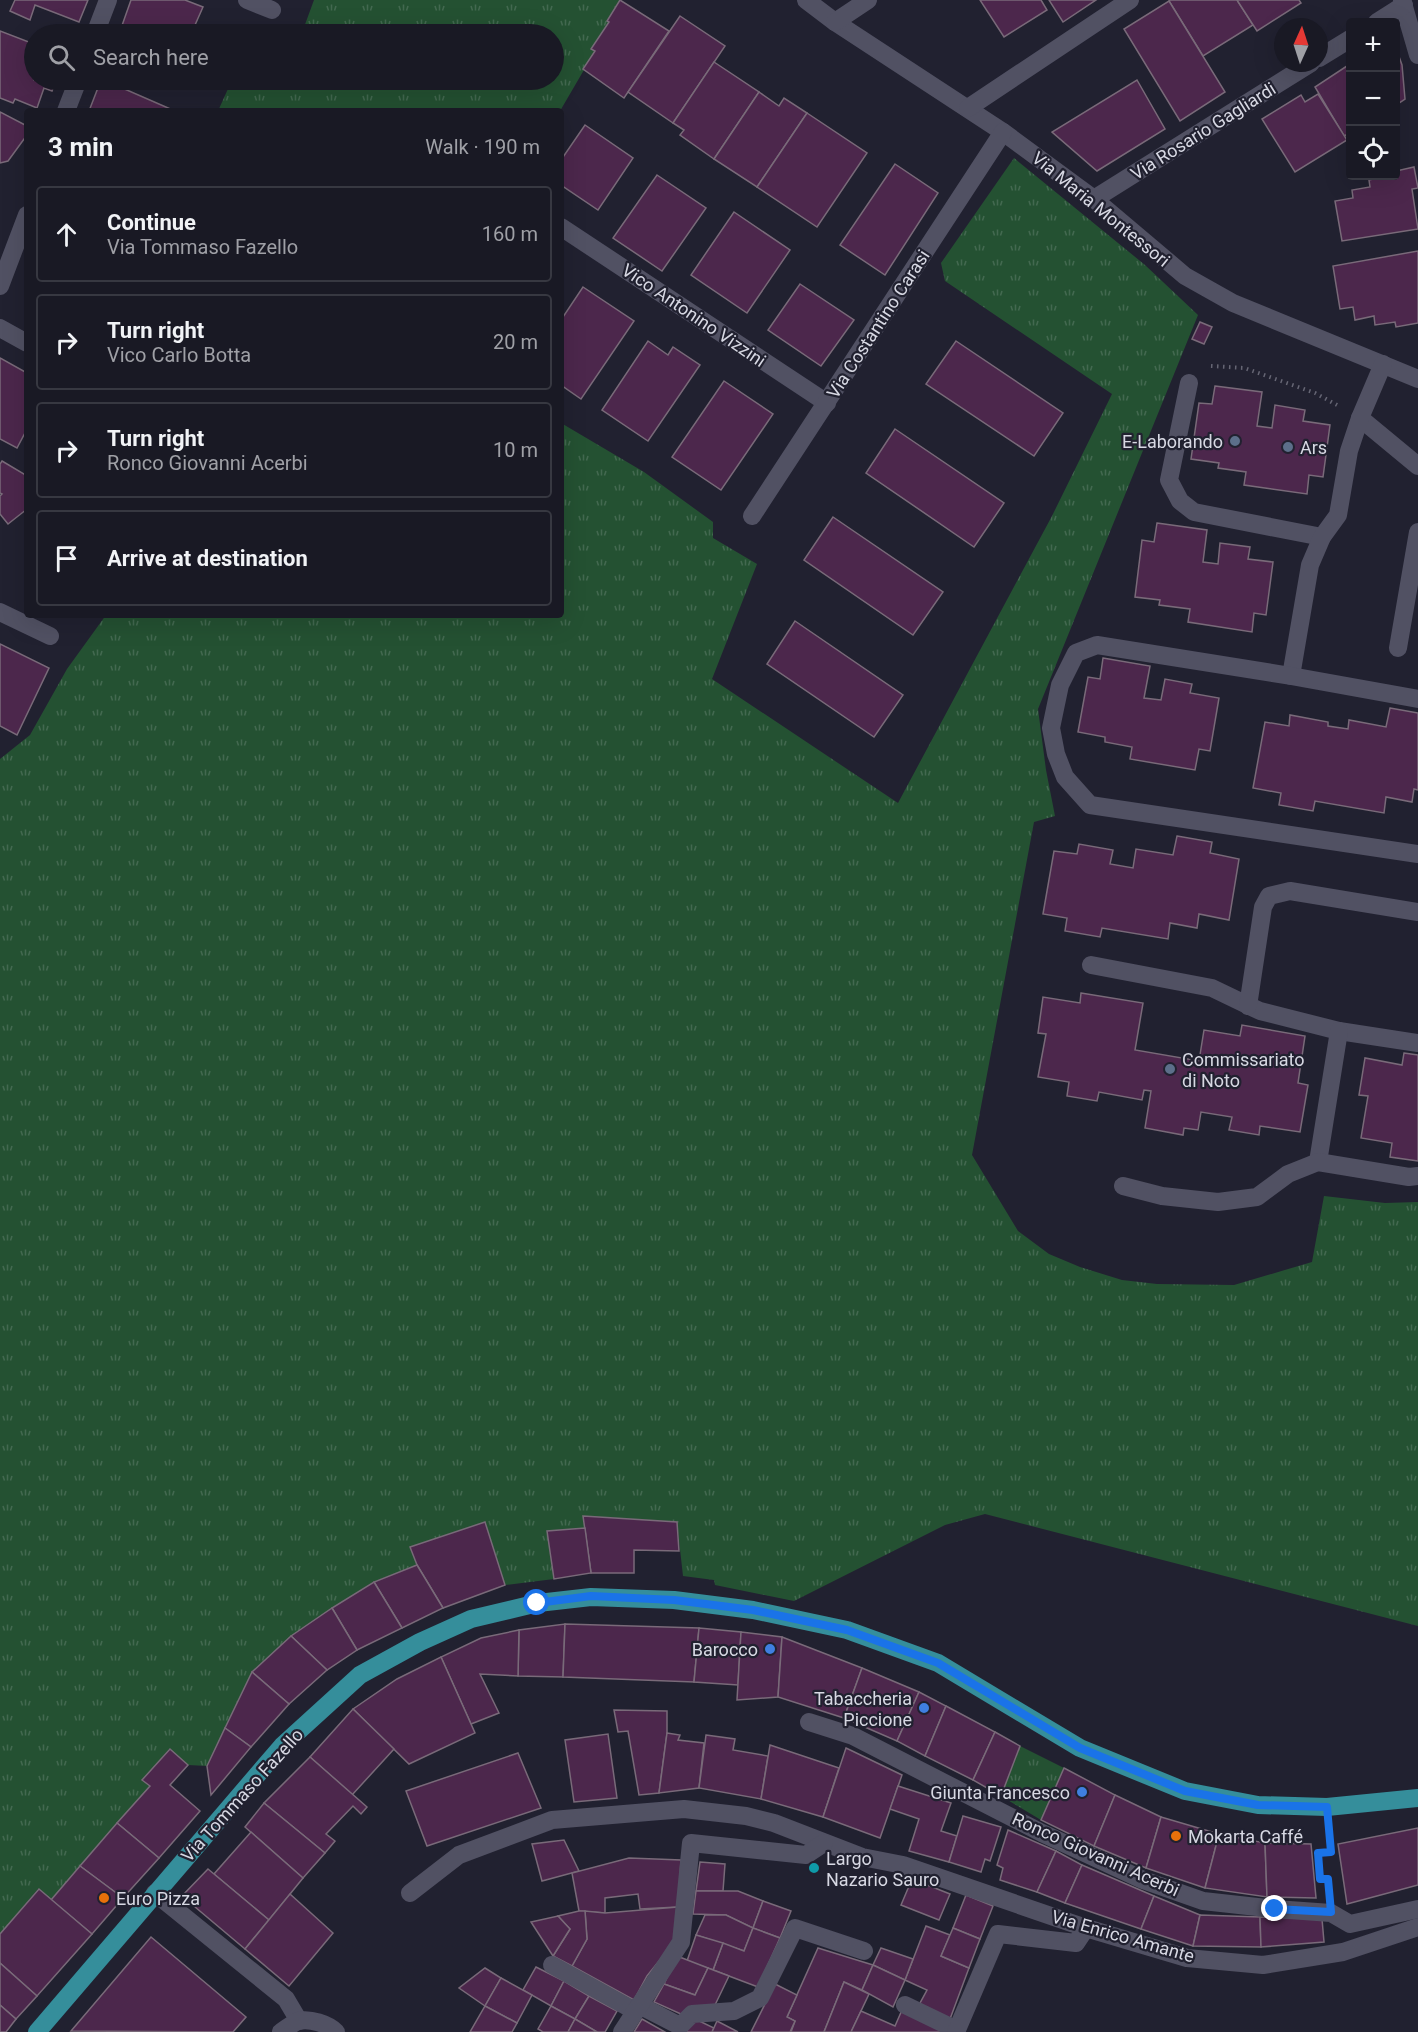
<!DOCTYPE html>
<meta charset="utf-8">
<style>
:root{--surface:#191924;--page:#262631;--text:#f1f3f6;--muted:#9fa0a6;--line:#373841}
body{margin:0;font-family:Roboto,sans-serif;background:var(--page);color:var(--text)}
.controls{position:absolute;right:18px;top:18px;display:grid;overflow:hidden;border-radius:6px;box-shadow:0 6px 24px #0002}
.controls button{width:54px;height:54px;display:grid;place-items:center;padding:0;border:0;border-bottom:2px solid var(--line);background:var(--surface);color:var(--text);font:30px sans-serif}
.compass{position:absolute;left:1274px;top:18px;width:54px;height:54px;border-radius:50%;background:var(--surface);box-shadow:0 6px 24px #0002;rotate:3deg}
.stop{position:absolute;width:18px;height:18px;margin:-14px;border:4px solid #1a73e8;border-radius:50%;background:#fff}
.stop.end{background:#1a73e8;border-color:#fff;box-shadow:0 2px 6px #0008}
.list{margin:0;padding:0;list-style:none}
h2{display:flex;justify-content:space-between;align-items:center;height:78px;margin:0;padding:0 24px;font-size:26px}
h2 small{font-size:20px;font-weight:400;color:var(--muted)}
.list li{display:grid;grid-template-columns:39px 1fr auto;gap:18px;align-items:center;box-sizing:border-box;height:96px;margin:0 12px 12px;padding:0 12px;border:2px solid var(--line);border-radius:6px}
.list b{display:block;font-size:22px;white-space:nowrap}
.list p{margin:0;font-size:20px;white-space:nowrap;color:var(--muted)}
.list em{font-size:20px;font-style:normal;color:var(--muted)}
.icon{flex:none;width:33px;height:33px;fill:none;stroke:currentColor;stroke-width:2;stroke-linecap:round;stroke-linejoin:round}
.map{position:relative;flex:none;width:1418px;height:2032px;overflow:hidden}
.search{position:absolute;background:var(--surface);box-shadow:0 6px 24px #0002;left:24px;top:24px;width:540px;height:66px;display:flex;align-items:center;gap:15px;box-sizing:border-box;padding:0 21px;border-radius:33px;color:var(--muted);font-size:22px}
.panel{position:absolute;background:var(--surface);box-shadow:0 6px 24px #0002;left:24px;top:108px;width:540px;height:510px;border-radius:6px}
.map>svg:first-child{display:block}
.grass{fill:url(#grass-tufts)}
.building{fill:#4c274c;stroke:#796a79;stroke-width:1.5}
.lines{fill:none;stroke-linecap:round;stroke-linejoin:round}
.path{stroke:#666674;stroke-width:4;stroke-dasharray:1.5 4.5;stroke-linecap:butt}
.minor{stroke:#515163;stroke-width:18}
.major{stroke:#358e9b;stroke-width:18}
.route{stroke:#1a73e8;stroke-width:8}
.service-dot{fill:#5c6f8a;stroke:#212130;stroke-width:2}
.shop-dot{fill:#3f7fe0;stroke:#212130;stroke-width:2}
.food-dot{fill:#e8710a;stroke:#212130;stroke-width:2}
.culture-dot{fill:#0f9aa8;stroke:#212130;stroke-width:2}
.labels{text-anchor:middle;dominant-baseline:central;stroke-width:4.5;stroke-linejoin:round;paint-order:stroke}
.street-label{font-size:18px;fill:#d7d8e3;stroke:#212130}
.poi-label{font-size:18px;fill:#d7d8e3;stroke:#212130;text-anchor:start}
</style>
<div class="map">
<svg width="1418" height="2032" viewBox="0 0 1418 2032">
<defs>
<pattern id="grass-tufts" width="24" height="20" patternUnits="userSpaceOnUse" patternTransform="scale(1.5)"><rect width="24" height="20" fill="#245132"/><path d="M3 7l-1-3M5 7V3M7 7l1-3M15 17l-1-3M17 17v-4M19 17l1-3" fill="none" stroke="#436950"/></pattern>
</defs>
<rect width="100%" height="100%" fill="#212130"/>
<g class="grass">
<path d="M314 0H620L607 20 609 22 592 49 595 51 560 111H218L232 80H554V34H253L254 30H303Z"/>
<path d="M1014 158 1145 265 1198 315 1038 709 1046 770 1055 816 1034 822 972 1155 1018 1231 1049 1254 1080 1267 1122 1280 1157 1284 1234 1285 1312 1262 1324 1196 1385 1203 1418 1202V1626L985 1514 945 1525 794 1601 715 1585 714 1580 683 1576 677 1522 584 1516 585 1528 547 1531 554 1579 505 1585 485 1522 410 1547 417 1565 373 1582 332 1608 291 1636 252 1672 207 1766 188 1765 169 1749 143 1780 150 1786 51 1900 38 1889 0 1934V759L30 735 67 669 106 615H561V423L644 472 713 522V538L757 564 712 679 898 803 1052 516 1112 394 945 281 941 263Z"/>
<path d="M1020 1746 1064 1768 1041 1820 1001 1796Z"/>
</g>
<g class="building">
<path d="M15 0H88L79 22 35 5 30 20 10 11Z"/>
<path d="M131 0H185L203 7 191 34H119Z"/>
<path d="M620 0 669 31 624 98 583 69 595 51 591 49 609 22 607 21Z"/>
<path d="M980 0H1041L1047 10 1004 37Z"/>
<path d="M1049 0H1096L1063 22Z"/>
<path d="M1170 0H1237L1253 25 1203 56 1169 1Z"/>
<path d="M1237 0H1299L1301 3 1257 31Z"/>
<path d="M1169 1 1225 92 1180 121 1124 29Z"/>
<path d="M680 16 725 46 673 123 628 92Z"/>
<path d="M0 31 34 44V80H56L52 91 44 88 37 108 15 99 13 103 0 98Z"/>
<path d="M1396 48 1402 65 1405 99 1396 105Z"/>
<path d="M714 62 759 92 714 159 680 135 684 130 673 123Z"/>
<path d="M1350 64V133L1344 136 1315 87Z"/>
<path d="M101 80H104L175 111H89Z"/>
<path d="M1137 80 1165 129 1097 171 1052 132Z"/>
<path d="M759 92 779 106 784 98 807 113 757 187 714 159Z"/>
<path d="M1318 94 1347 140 1295 172 1262 119 1301 95 1305 102Z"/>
<path d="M0 112 27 126V135L8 161 0 163Z"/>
<path d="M807 113 867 153 817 227 757 187Z"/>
<path d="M585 125 633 158 598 210 561 185V160Z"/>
<path d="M895 164 938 193 885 275 840 245Z"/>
<path d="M1414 167 1418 188 1412 189 1418 229 1342 241 1335 201 1353 198 1352 190 1370 187 1369 180 1385 176H1396V171Z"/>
<path d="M657 175 706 208 662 271 613 238Z"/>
<path d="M734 212 790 250 747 313 691 275Z"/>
<path d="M1418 251V323L1396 327 1395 322 1375 325 1374 316 1355 320 1353 307 1340 309 1333 266Z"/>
<path d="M800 284 854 320 821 366 768 330Z"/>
<path d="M583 287 634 321 581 399 561 385V320Z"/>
<path d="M1200 322 1212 327 1204 344 1192 339Z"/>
<path d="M648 341 668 355 673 347 700 365 648 441 602 410Z"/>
<path d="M956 341 1063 413 1034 456 926 384Z"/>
<path d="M0 358 27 373V429L17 448 0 439Z"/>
<path d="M724 381 773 414 721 490 672 457Z"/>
<path d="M1215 386 1262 392 1257 426 1272 428 1275 405 1305 410 1303 421 1330 425 1323 477 1309 475 1307 494 1244 485 1246 472 1218 468 1219 463 1191 459 1199 403 1212 404Z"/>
<path d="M895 429 1004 503 974 547 866 473Z"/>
<path d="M2 461 24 474 27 478V509L8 524 0 514V496L2 494 0 493V464Z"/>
<path d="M833 517 943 592 913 635 804 560Z"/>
<path d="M1157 523 1207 530 1203 562 1218 564 1220 543 1250 547 1248 559 1273 562 1266 615 1254 613 1252 632 1188 622 1190 609 1159 605 1160 600 1135 597 1142 540 1154 542Z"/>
<path d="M795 621 903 695 874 737 767 664Z"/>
<path d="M0 644 49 668 17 735 0 726Z"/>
<path d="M1103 658 1150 666 1144 698 1161 700 1165 679 1192 684 1190 693 1219 698 1210 751 1199 749 1195 770 1130 759 1132 747 1105 742V737L1078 732 1088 677 1100 679Z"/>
<path d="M1390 708 1418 713V790L1414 789 1412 802 1386 797 1384 813 1315 801 1313 811 1279 805 1281 793 1253 788 1265 722 1289 726 1290 715 1328 722V726L1348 729 1349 720 1386 727Z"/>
<path d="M1177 836 1212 842 1210 853 1239 859 1229 920 1199 914 1197 928 1170 923 1168 939 1102 928 1100 937 1065 931 1067 918 1043 914 1054 851 1077 854 1079 844 1113 850 1110 864 1133 868 1136 849 1173 855Z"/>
<path d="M1081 993 1143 1003 1135 1050 1199 1061 1204 1030 1240 1036 1242 1025 1305 1036 1298 1083 1308 1085 1300 1132 1260 1126 1259 1135 1229 1130 1232 1117 1201 1112 1198 1130 1184 1128 1183 1135 1145 1128 1151 1091 1144 1090 1142 1100 1099 1092 1097 1101 1067 1096 1069 1082 1038 1077 1046 1034 1038 1033 1043 997 1080 1003Z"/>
<path d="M1404 1053 1418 1055V1161L1390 1157 1392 1143 1361 1138 1368 1096 1359 1095 1365 1058 1402 1065Z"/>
<path d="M583 1516 677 1522 679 1551 634 1550V1573H591Z"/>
<path d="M485 1522 505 1585 443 1608 417 1565 410 1547Z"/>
<path d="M585 1528 591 1573 554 1579 547 1531Z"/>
<path d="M417 1565 443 1608 402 1628 374 1582Z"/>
<path d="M374 1582 402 1628 357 1650 332 1608Z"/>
<path d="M332 1608 357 1650 327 1670 291 1636Z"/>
<path d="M565 1624 563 1677 518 1676 519 1630Z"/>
<path d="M565 1624 699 1628 694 1682 563 1677Z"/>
<path d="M699 1628 741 1632 738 1685 694 1682Z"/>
<path d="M519 1630 518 1676 480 1674 499 1713 471 1724 441 1657 481 1638Z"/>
<path d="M741 1632 782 1637 778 1697 737 1700Z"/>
<path d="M291 1636 327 1670 289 1704 252 1672Z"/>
<path d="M782 1637 862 1668 844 1718 778 1697Z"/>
<path d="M441 1657 475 1733 409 1764 353 1709 397 1679Z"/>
<path d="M862 1668 919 1692 897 1741 844 1718Z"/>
<path d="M252 1672 289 1704 251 1747 225 1728Z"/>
<path d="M919 1692 946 1706 925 1756 897 1741Z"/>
<path d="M946 1706 995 1732 973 1780 925 1756Z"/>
<path d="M353 1709 394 1749 352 1795 310 1757Z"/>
<path d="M614 1710 667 1711V1733L659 1793 639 1795 628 1731 618 1732Z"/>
<path d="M225 1728 251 1747 211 1795 207 1766Z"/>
<path d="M995 1732 1020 1746 1001 1796 973 1780Z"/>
<path d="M667 1733 680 1735 678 1740 704 1743 699 1788 659 1793Z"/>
<path d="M608 1734 617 1798 574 1802 565 1740Z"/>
<path d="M706 1735 735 1739 733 1750 768 1756 761 1799 699 1788Z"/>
<path d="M770 1745 839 1768 823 1817 761 1799Z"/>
<path d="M846 1748 902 1775 880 1838 823 1817Z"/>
<path d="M170 1749 188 1765 170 1785 200 1811 159 1858 117 1823 150 1786 142 1780Z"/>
<path d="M518 1753 541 1808 427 1846 406 1791Z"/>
<path d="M310 1757 367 1807 361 1814 353 1806 326 1834 335 1841 325 1853 264 1803Z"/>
<path d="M1064 1768 1115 1795 1094 1846 1041 1820Z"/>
<path d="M898 1786 951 1803 941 1831 957 1836 949 1862 909 1851 919 1819 890 1809Z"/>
<path d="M1115 1795 1161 1817 1146 1868 1094 1846Z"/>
<path d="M264 1803 325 1853 303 1878 245 1827Z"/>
<path d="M963 1816 1001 1827 990 1861 985 1859 981 1872 949 1862Z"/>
<path d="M1161 1817 1219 1834 1205 1888 1146 1868Z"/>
<path d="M117 1823 159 1858 123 1898 80 1866Z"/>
<path d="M1418 1828V1885L1347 1904 1338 1844Z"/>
<path d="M1008 1830 1056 1851 1037 1892 1000 1880 1003 1868 997 1865Z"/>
<path d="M251 1832 303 1878 269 1920 214 1874Z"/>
<path d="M1219 1834 1265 1843 1267 1897 1205 1888Z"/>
<path d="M564 1840 579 1871 542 1881 532 1844Z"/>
<path d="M1265 1843 1311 1844 1316 1898 1267 1897Z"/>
<path d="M1056 1851 1082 1865 1065 1903 1037 1892Z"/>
<path d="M629 1858 681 1860 678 1907 640 1909 638 1894 605 1898V1913L579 1911 572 1873Z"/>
<path d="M700 1862 725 1864 723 1891H696Z"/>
<path d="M1082 1865 1154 1896 1141 1929 1065 1903Z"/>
<path d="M80 1866 123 1898 92 1934 51 1900Z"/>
<path d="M208 1869 269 1920 245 1949 182 1896Z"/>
<path d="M912 1879 950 1894 939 1920 901 1905Z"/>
<path d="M39 1889 92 1934 37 1996 0 1963V1934Z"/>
<path d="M696 1891H738L763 1901 753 1928 726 1915 693 1914Z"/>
<path d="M290 1894 333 1933 289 1986 245 1949Z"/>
<path d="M966 1895 993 1906 980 1939 953 1928Z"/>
<path d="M1154 1896 1200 1915 1193 1946 1141 1929Z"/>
<path d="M763 1901 791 1911 780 1938 753 1928Z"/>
<path d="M678 1907 676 1940 647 1976 634 2000 572 1966 587 1939 585 1911 605 1913Z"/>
<path d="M579 1911H585L587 1939 572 1966 553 1956 570 1929 558 1916Z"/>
<path d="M705 1915H726L753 1928 744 1951 696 1935Z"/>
<path d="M1200 1915 1260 1917 1261 1947 1193 1946Z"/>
<path d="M558 1916 570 1929 553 1956 531 1922Z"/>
<path d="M1260 1917 1322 1919 1324 1942 1261 1947Z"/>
<path d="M926 1926 950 1935 941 1956 969 1968 950 2019 919 2005 927 1990 905 1980Z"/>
<path d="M753 1928 780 1938 758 1987 713 1970 723 1943 744 1951Z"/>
<path d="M953 1928 980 1939 969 1968 941 1956Z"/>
<path d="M696 1935 723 1943 713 1970 687 1961Z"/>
<path d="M151 1937 246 2017 233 2032 71 2031Z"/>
<path d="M818 1948 873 1965 862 1990 844 1982 824 2032H791L795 2021 787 2017Z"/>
<path d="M881 1948 913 1959 905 1980 873 1965Z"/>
<path d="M677 1956 708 1968 695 1995 664 1984Z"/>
<path d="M0 1963 37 1996 16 2019 0 2005Z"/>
<path d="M873 1965 905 1980 893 2007 862 1990Z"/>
<path d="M536 1967 564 1981 551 2006 523 1990Z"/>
<path d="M485 1968 501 1978 485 2006 459 1988Z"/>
<path d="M708 1968 729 1976 715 2005 683 2015 654 2002 664 1984 695 1995Z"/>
<path d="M501 1978 532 1995 517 2023 485 2006Z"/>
<path d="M564 1981 589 1996 575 2019 551 2006Z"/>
<path d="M844 1982 869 1994 851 2032H824Z"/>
<path d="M775 1984 797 1995 787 2017 795 2021 790 2032H751Z"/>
<path d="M589 1996 617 2011 605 2032H597L575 2019Z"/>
<path d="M0 2005 16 2019 6 2032H0Z"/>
<path d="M485 2006 517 2023 512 2032H470Z"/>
<path d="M551 2006 575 2019 568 2032H543L538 2029Z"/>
<path d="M902 2010 944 2032H851L861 2011 895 2026Z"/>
<path d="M693 2018 714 2028 712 2032H686Z"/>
<path d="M575 2019 597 2032H568Z"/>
<path d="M642 2019 665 2032H634Z"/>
<path d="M717 2021 738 2032H712Z"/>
</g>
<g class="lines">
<g class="path">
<path d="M1211 366 1244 368 1315 393 1337 405"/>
<path d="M1329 1887 1328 1879H1320L1318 1853 1331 1852 1330 1835"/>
</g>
<g class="minor">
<path d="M247 0 272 10"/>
<path d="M806 0 835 22 1003 132 1094 199 1185 276 1233 303 1418 379"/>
<path d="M1402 0 1418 55"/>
<path d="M835 22 868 0"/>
<path d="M1377 22 1404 5"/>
<path d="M95 34 108 0"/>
<path d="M1319 58 1350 39"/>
<path d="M968 108 1130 0"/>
<path d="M66 111 78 80"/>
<path d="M1094 199 1311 63"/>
<path d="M561 227 827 403"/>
<path d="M0 286 27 215"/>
<path d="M0 328 27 343"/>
<path d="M1189 383 1169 480 1180 501 1194 512 1322 537"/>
<path d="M1360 418 1418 466"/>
<path d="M752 516 1003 132"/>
<path d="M0 612 50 636"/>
<path d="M1398 648 1418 532"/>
<path d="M1291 676 1310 565 1322 537 1338 515 1349 451 1360 418 1383 364"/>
<path d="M1418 699 1291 676 1097 645 1076 653 1060 685 1051 728 1056 754 1065 777 1090 805 1418 854"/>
<path d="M1091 965 1212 988 1260 1011 1339 1031 1418 1043"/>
<path d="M1248 1006 1263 907 1269 896 1290 891 1418 912"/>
<path d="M1318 1162 1339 1031"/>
<path d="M1123 1186 1162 1196 1218 1202 1257 1197 1288 1174 1318 1162 1409 1177 1418 1176"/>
<path d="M809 1722 853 1736 1042 1833 1143 1880 1203 1901 1275 1909 1331 1913 1350 1924 1418 1909"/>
<path d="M155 1893 286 1999 299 2021"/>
<path d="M410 1893 459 1855 552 1820 684 1809 746 1816 774 1823 862 1857 903 1865 1086 1928 1187 1958 1263 1965 1343 1952 1418 1927"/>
<path d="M552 1965 635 2011"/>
<path d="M639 2005 680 2026 692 2014 734 2011 760 1998 795 1928 864 1951"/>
<path d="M905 2005 957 2030"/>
<path d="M281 2032C286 2029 293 2023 298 2021 310 2018 328 2024 336 2032"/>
<path d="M622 2032 681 1942 691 1843 806 1855 824 1843"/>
<path d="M956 2032 998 1934 1076 1943 1086 1928"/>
</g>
<path class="major" d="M37 2032 282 1746 360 1675 420 1642 471 1619 538 1603 591 1597 674 1600 753 1610 847 1630 938 1663 1080 1748 1185 1791 1258 1805 1327 1807 1418 1798"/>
</g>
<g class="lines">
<path class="route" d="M537 1603 591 1596 674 1600 753 1610 847 1630 938 1663 1080 1748 1185 1791 1258 1805 1327 1807 1331 1852 1318 1853 1320 1879H1328L1331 1912 1275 1909"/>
</g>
<g class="service-dot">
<circle cx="1235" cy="441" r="6"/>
<circle cx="1288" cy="447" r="6"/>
<circle cx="1170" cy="1069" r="6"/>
</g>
<g class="shop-dot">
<circle cx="770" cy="1649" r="6"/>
<circle cx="924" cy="1708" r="6"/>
<circle cx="1082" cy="1792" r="6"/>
</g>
<g class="food-dot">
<circle cx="1176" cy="1836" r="6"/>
<circle cx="104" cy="1898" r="6"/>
</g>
<circle class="culture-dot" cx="814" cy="1868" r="6"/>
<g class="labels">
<g class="street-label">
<text transform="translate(1203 131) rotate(-32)">Via Rosario Gagliardi</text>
<text transform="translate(1101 209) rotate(39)">Via Maria Montessori</text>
<text transform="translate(694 315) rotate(34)">Vico Antonino Vizzini</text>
<text transform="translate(878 324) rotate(-57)">Via Costantino Carasi</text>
<text transform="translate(242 1795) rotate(-48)">Via Tommaso Fazello</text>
<text transform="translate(1096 1854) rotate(24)">Ronco Giovanni Acerbi</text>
<text transform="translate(1123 1936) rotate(16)">Via Enrico Amante</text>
</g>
<g class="poi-label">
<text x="1223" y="441" text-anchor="end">E-Laborando</text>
<text x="1300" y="447">Ars</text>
<text x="1182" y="1059">Commissariato<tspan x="1182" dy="21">di Noto</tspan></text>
<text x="758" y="1649" text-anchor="end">Barocco</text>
<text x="912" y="1698" text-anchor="end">Tabaccheria<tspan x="912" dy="21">Piccione</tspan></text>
<text x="1070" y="1792" text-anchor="end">Giunta Francesco</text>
<text x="1188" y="1836">Mokarta Caffé</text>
<text x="826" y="1858">Largo<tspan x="826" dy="21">Nazario Sauro</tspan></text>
<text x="116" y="1898">Euro Pizza</text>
</g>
</g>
</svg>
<div class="controls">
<button>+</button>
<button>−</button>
<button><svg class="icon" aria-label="locate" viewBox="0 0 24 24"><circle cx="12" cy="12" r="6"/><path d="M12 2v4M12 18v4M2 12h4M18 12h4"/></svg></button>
</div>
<svg class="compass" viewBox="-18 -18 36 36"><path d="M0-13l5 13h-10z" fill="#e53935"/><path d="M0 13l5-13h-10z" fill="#9fa0a6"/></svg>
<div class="stop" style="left:537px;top:1603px"></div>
<div class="stop end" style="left:1275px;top:1909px"></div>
<div class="search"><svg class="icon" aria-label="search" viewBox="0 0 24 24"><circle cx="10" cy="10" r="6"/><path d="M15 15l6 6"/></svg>Search here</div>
<section class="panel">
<h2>3 min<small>Walk · 190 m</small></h2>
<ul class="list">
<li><svg class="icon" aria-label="ahead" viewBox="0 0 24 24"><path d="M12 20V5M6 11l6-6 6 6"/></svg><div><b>Continue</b><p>Via Tommaso Fazello</p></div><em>160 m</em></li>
<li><svg class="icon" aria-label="right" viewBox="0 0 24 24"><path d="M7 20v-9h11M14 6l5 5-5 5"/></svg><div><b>Turn right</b><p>Vico Carlo Botta</p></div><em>20 m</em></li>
<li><svg class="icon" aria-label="right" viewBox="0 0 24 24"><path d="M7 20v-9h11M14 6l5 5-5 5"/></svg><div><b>Turn right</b><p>Ronco Giovanni Acerbi</p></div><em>10 m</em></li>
<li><svg class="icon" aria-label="arrive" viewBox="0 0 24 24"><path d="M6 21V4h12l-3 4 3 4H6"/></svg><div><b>Arrive at destination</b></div></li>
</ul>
</section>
</div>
